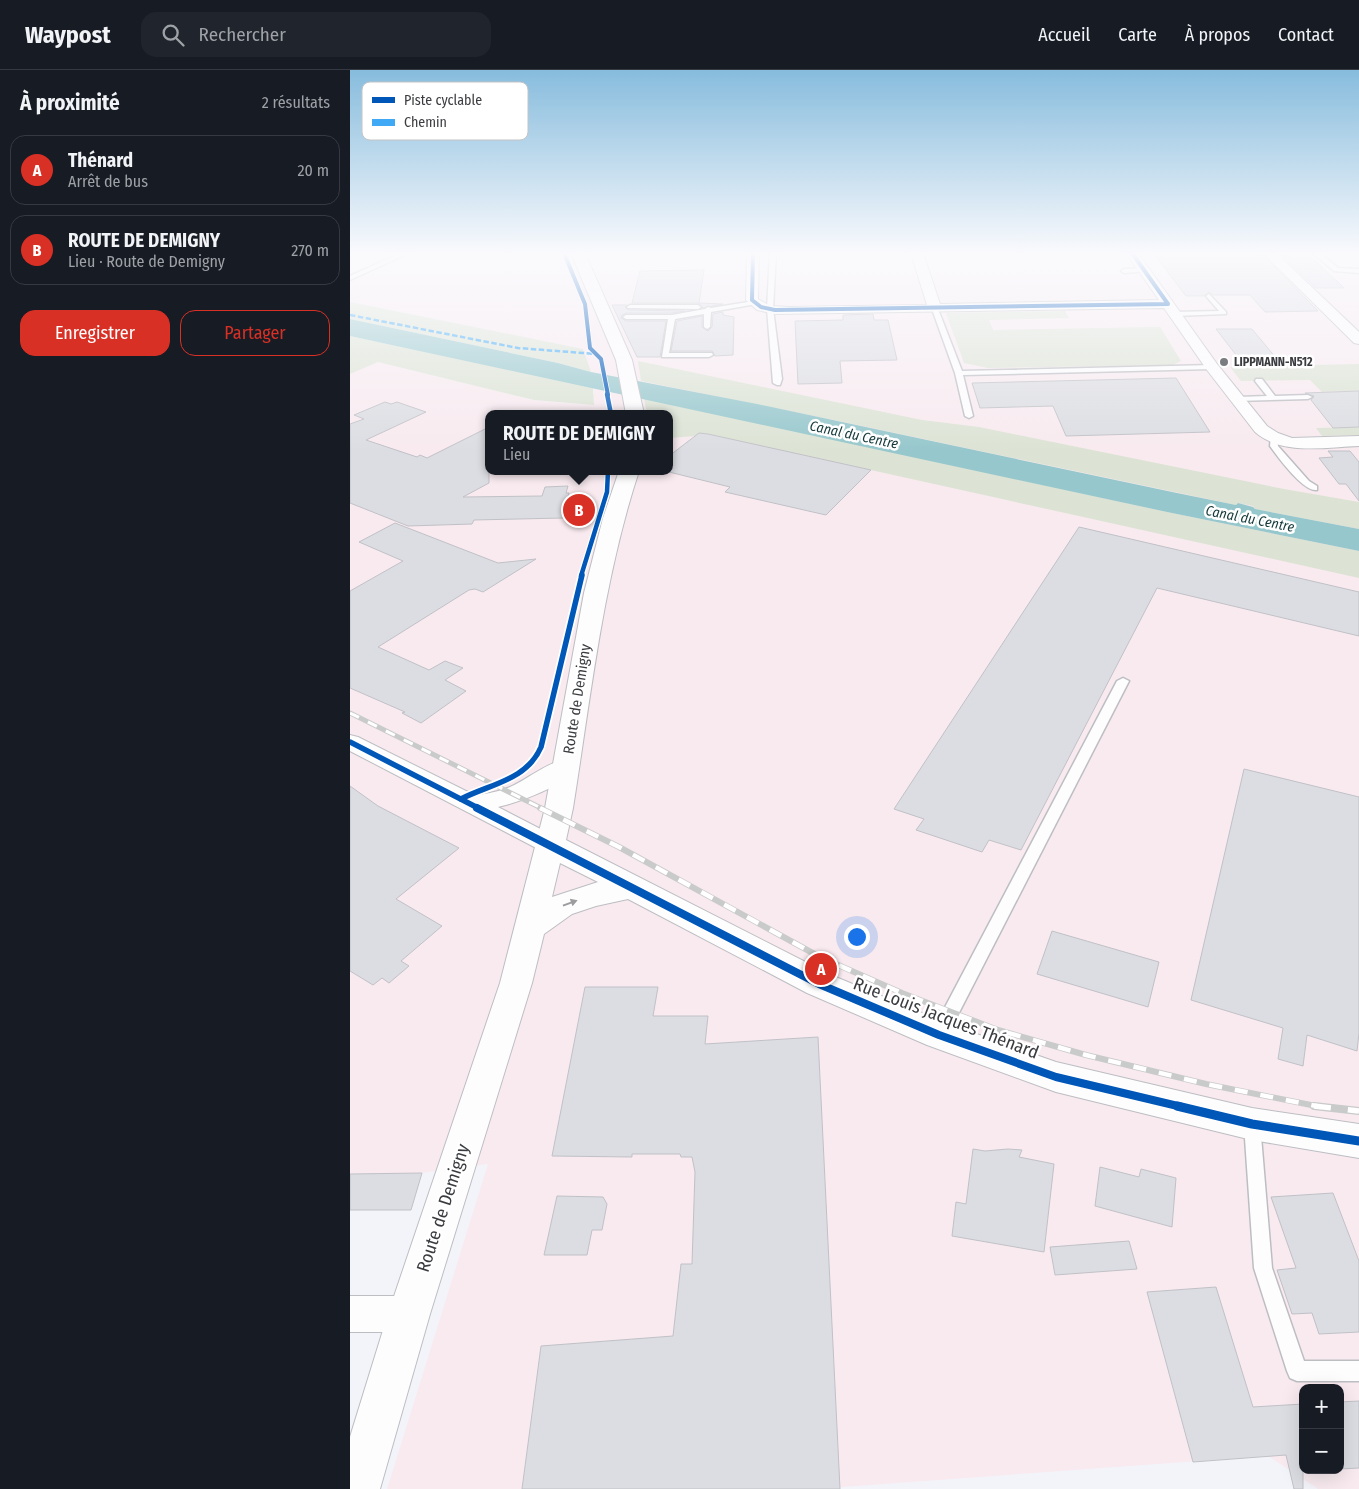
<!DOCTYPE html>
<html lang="fr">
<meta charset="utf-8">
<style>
:root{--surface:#171b24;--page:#20242c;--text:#f1f3f6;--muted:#9ea1a6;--line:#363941;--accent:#d93025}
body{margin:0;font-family:"Fira Sans Condensed",sans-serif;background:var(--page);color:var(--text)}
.controls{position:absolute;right:15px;bottom:15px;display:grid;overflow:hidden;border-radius:10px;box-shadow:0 5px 20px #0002}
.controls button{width:45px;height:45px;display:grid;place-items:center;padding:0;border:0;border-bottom:1px solid var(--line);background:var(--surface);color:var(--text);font:25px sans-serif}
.you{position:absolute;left:506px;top:866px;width:18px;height:18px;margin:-12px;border:4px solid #fff;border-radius:50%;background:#1a73e8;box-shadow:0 0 0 8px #1a73e833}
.badge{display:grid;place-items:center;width:32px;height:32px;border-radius:50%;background:var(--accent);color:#fff;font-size:16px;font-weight:700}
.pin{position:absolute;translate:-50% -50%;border:2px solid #fff;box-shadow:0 1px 5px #0006}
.popup{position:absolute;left:135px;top:340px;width:188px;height:65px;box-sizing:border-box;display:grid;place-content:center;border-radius:10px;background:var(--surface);filter:drop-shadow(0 1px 4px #0005);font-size:16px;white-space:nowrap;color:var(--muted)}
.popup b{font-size:19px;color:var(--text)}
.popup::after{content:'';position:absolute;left:50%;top:100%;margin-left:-10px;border:10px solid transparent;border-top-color:var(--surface)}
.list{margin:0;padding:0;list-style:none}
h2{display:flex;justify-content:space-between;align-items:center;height:65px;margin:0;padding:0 20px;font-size:21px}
h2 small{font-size:16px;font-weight:400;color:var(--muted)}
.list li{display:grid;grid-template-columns:32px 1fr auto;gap:15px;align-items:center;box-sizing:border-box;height:70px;margin:0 10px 10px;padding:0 10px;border:1px solid var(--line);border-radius:15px}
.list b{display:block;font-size:19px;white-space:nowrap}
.list p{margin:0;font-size:16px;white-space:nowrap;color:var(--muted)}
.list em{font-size:16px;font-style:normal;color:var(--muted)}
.actions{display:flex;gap:10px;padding:15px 20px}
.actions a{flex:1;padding:11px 0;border:1px solid var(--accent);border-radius:15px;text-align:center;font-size:18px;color:var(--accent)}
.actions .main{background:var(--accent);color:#fff}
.icon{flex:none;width:28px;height:28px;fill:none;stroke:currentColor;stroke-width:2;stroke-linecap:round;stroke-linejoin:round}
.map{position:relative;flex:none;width:1009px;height:1419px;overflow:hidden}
header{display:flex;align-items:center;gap:30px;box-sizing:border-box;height:70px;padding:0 25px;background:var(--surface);border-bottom:1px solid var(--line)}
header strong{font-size:24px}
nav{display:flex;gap:28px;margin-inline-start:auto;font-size:18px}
.search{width:350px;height:45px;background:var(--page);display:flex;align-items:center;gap:12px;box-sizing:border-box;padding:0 18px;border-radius:15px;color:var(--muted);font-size:19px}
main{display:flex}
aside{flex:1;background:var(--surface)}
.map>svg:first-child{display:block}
.industrial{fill:#f8eaef;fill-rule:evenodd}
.green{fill:#dce3d4}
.water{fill:#96c7cc}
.building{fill:#dcdde2;stroke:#c0c1c6}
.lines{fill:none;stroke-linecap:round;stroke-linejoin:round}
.service-casing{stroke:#bdbec2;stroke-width:3}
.minor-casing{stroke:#bdbec2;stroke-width:2}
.secondary-casing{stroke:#bdbec2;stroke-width:2}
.service{fill:#fdfdfe;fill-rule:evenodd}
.minor{fill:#fdfdfe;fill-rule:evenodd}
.secondary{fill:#fdfdfe;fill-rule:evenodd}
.rail-far2-casing{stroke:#c9caca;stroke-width:5}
.rail-far1-casing{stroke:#c9caca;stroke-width:6}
.rail-casing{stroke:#c9caca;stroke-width:8}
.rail-far2{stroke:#fff;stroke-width:3;stroke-dasharray:10;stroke-linecap:butt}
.rail-far1{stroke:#fff;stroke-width:4.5;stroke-dasharray:13;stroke-linecap:butt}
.rail{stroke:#fff;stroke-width:5.5;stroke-dasharray:17;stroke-linecap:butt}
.quiet{stroke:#3fa9f5;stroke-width:2.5;stroke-dasharray:5.5 2.5;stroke-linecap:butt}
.cycleway-far4-casing{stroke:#fff;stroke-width:5.5}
.cycleway-far3-casing{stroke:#fff;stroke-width:7}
.cycleway-far2-casing{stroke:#fff;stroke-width:9}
.cycleway-far1-casing{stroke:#fff;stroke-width:11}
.cycleway-casing{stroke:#fff;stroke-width:12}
.cycleway-far4{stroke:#0057b8;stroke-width:4}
.cycleway-far3{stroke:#0057b8;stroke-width:4.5}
.cycleway-far2{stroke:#0057b8;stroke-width:5.5}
.cycleway-far1{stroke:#0057b8;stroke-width:8}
.cycleway{stroke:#0057b8;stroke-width:9}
.oneway{fill:#9c9c9f}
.poi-dot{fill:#7b7c81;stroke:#fff;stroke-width:2}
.labels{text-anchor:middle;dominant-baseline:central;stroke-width:5;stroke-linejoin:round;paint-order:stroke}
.far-poi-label{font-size:12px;font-weight:bold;fill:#3b3c40;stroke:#fff;text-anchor:start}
.far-water-label{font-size:14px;font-style:italic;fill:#16393b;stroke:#fff}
.street-label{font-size:15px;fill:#3b3c40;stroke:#fff}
.near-street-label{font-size:18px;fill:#3b3c40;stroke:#fff}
.key{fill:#fff;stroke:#c4c4c6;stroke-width:1}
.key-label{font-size:14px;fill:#3b3c40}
</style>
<header>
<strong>Waypost</strong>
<div class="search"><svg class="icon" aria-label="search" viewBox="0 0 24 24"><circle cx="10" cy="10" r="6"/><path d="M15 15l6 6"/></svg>Rechercher</div>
<nav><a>Accueil</a><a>Carte</a><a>À propos</a><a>Contact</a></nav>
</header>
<main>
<aside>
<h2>À proximité<small>2 résultats</small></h2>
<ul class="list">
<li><span class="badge">A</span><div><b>Thénard</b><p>Arrêt de bus</p></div><em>20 m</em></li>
<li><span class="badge">B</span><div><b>ROUTE DE DEMIGNY</b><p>Lieu · Route de Demigny</p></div><em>270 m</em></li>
</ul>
<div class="actions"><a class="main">Enregistrer</a><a>Partager</a></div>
</aside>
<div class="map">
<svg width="1009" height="1419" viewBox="0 0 1009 1419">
<rect width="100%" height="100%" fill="#f3f4fa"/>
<path class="industrial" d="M0 183H1009V1419H968L918 1386 465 1419H37L138 1094 72 1103 0 1104V304L28 292 184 330 243 335 244 321 233 279 0 232ZM139 344H319V401H139ZM953 1318H990V1400H953Z"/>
<g class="green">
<path d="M0 232 233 279 241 302 208 293 0 249Z"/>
<path d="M715 241 719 248 639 250 643 260 810 257 831 291 823 295 638 298 614 293 596 243Z"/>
<path d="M0 266 243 317 244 335 184 330 28 292 0 304Z"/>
<path d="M288 291 572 350 629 357 934 419 1009 432V459L905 439 903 436 888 433 886 435 503 354 291 311Z"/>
<path d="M1009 294V321L972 322 960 310 891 311 880 297Z"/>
<path d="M294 328 817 442 1009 481V508L358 364 349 363 346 366 319 368V344H297Z"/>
<path d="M1009 350V365L972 366 966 358 1007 357Z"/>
</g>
<path class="water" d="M0 249 208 293 241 302 407 334 827 423 886 435 888 433 903 437 905 439 1009 459V481L817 442 0 266Z"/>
<g class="building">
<path d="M803 183H911L968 241 915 242 900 225H863L859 222 854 226H836Z"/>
<path d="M929 183H957L994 218H966Z"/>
<path d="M354 200 349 233 373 234 353 238 348 233H282L290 201Z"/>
<path d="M262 235H277L275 237 278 240 335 241 322 243H276L272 245 271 248 276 251H316L310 287H287Z"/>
<path d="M373 242V245L384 247 383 285 365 286 362 281H321L327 251 352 246V257L358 261 362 257 363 244Z"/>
<path d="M523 244 524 250H538L547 290 490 291 492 313 448 314 445 251 493 250V245Z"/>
<path d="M866 259H902L931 294H893Z"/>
<path d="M826 308 860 362 716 366 703 336 630 338 622 313Z"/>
<path d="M1009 321V357L983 358 961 330 964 326 955 323Z"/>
<path d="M35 332 41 334 47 332 76 342 16 370 67 387 70 385 77 388 139 357V413L113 427 192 426 195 417 218 416 216 423H219L213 448 124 450 122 454 58 456 0 433V354L14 349 4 345Z"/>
<path d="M349 363 358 364 521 400 476 445 375 422 380 417 319 402V386Z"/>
<path d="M978 381H1000L1009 392V431L996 414H989L969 388 983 387Z"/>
<path d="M45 453 148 493 186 489 133 522 125 519 119 520 28 577 79 600 95 591 113 598 95 610 116 621 71 653 52 643 55 642 0 618V521L53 491 9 472Z"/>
<path d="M729 457 1009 522V566L807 518 671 780 639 770 632 782 566 760 574 749 544 739Z"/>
<path d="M894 699 1009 727V963L1007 981 957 965 953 996 928 989 933 958 841 930Z"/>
<path d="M0 716 28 736 109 778 46 829 92 856 51 891 59 896 39 913 32 908 23 915 0 901Z"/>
<path d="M702 861 809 892 798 937 687 904Z"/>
<path d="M235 917H308L303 946H358L355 974 468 967 490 1419H172L191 1276 323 1266 331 1194H342L345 1102 342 1087H331L330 1084H282V1087L202 1086Z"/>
<path d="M623 1079 635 1081 658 1079 672 1080 669 1087 704 1094 694 1182 602 1166 606 1132 616 1134Z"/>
<path d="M750 1097 789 1107 791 1099 826 1108 822 1157 745 1136Z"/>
<path d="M72 1103 61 1140H0V1104Z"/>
<path d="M983 1123 1009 1191V1262L969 1264 962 1243 942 1244 927 1200 946 1198 921 1127Z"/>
<path d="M207 1126 253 1127 257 1134 252 1160H242L237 1185H194Z"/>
<path d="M779 1171 787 1199 705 1205 700 1177Z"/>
<path d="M866 1217 903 1337 953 1334V1419H944L936 1385 843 1392 797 1222Z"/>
<path d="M1009 1331V1398L990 1399V1332Z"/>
</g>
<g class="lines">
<g class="service-casing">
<g id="service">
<path d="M51 183H59L0 210V206Z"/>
<path d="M420 183H426L423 239 432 309 430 315H427L423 313 417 239Z"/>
<path d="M963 183H970L988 198 1009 199V203L984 201Z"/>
<path d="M795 198 797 199V201L774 203 771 201 774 199Z"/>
<path d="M859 224 876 242V244L825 246 822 244 825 242 869 241 856 226Z"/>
<path d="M404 231 407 233 406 234 361 242 360 257 357 259 354 257V244L325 249 319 283H362L363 285 359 287H312L318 249H276L273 247 276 245H322L355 239 358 237 361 238Z"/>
<path d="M280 235H348L351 237 348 239 278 238 277 237Z"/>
<path d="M585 237 588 239 612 301 862 295 866 297 862 299 613 305 623 346 619 348 615 346 605 303 582 239Z"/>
<path d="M906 309H912L925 326 958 325 962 327 958 329 885 331 884 329 888 327 917 326 905 311Z"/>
<path d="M921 366H927L928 376 959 411 967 416V420C953 422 928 387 920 376Z"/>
<path d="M773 608 779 611 595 970 589 972 583 970 581 965 583 960 767 611Z"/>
<path d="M902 1047 908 1049 910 1054 922 1198 954 1291H1009V1311H947L940 1308 937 1301 904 1198 894 1054 896 1049Z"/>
</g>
</g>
<g class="minor-casing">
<g id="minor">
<path d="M397 183H409L408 229 420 236 439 237 577 235 561 183H573L590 234 809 230 776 183H788L867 294 917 356 928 363 942 368 1009 366V376C975 377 933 386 905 362L857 300 814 238 425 244 407 240 396 230Z"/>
<path d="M913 183H926L1009 262V274L1004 273Z"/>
<path d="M0 665 8 667 126 726C137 723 149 722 160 717 179 709 205 685 224 691L228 696C215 716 170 732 148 737L208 768 212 774 208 780 199 783 190 780 0 681Z"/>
<path d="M0 1226H59L72 1231 77 1244 72 1257 59 1262H0Z"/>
</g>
</g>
<g class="secondary-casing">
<g id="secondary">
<path d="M221 183H235L282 290 294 344H276L266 290Z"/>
<path d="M269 401H289C253 510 241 625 223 738L216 770 481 905 601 955 706 992 902 1038 1009 1054V1088L902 1070 706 1022 577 975 457 923 278 829 246 836 222 844 194 864 182 913 80 1244 30 1419H0V1367L38 1244 150 913 195 738 234 523 253 448ZM210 793 248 812 202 827Z"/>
</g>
</g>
<use href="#service" class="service"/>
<use href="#minor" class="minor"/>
<use href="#secondary" class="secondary"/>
<g class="rail-far2-casing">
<path id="rail-far2" d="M0 643 193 739"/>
</g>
<g class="rail-far1-casing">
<path id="rail-far1" d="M190 738 269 777 470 887 552 923 648 960 736 985 856 1014 971 1037"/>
</g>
<g class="rail-casing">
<path id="rail" d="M964 1036 1009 1041"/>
</g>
<use href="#rail-far2" class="rail-far2"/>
<use href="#rail-far1" class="rail-far1"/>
<use href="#rail" class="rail"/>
<path class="quiet" d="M0 245 168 278 246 284"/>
<g class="cycleway-far4-casing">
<g id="cycleway-far4">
<path d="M214 183 235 234 240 278 251 289 258 325"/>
<path d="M403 183 402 230 411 237 425 240 818 234 782 183"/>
</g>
</g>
<g class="cycleway-far3-casing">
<g id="cycleway-far3">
<path d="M257 324 261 344"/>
<path d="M231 506 257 422 258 401"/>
</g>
</g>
<g class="cycleway-far2-casing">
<g id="cycleway-far2">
<path d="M0 672 130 739"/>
<path d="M111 729C140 714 177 710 191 677L232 505"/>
</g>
</g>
<g class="cycleway-far1-casing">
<path id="cycleway-far1" d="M127 738 469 914 589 965 706 1007 832 1037"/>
</g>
<g class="cycleway-casing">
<path id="cycleway" d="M827 1036 902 1054 1009 1071"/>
</g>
<use href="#cycleway-far4" class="cycleway-far4"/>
<use href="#cycleway-far3" class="cycleway-far3"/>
<use href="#cycleway-far2" class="cycleway-far2"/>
<use href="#cycleway-far1" class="cycleway-far1"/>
<use href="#cycleway" class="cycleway"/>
</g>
<defs><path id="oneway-solid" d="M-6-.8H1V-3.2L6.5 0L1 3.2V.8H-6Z" transform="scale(1.25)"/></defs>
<use class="oneway" href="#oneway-solid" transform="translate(220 833) rotate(-20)"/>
<linearGradient id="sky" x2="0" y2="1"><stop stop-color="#87bcdd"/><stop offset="0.48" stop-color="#fafafd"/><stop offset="1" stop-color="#fafafd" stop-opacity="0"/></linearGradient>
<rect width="1009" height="382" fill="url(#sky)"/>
<circle class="poi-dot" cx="874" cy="292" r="5"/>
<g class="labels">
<g class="far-poi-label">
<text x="884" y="292">LIPPMANN-N512</text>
</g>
<g class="far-water-label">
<text transform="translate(504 365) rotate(12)">Canal du Centre</text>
<text transform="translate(900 449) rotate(11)">Canal du Centre</text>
</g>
<g class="street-label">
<text transform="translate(227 629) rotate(-81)">Route de Demigny</text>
</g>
<g class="near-street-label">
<text transform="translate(596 948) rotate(21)">Rue Louis Jacques Thénard</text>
<text transform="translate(93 1138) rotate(-72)">Route de Demigny</text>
</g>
</g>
<rect x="12" y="12" width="166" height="58" rx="8" class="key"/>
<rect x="22" y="27" width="23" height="6" fill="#0057b8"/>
<rect x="22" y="49" width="23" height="7" fill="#3fa9f5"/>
<g class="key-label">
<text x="54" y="35">Piste cyclable</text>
<text x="54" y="57">Chemin</text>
</g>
</svg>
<div class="controls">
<button>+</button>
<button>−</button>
</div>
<div class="you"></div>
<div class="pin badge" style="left:471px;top:899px">A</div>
<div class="pin badge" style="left:229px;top:440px">B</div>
<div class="popup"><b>ROUTE DE DEMIGNY</b>Lieu</div>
</div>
</main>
